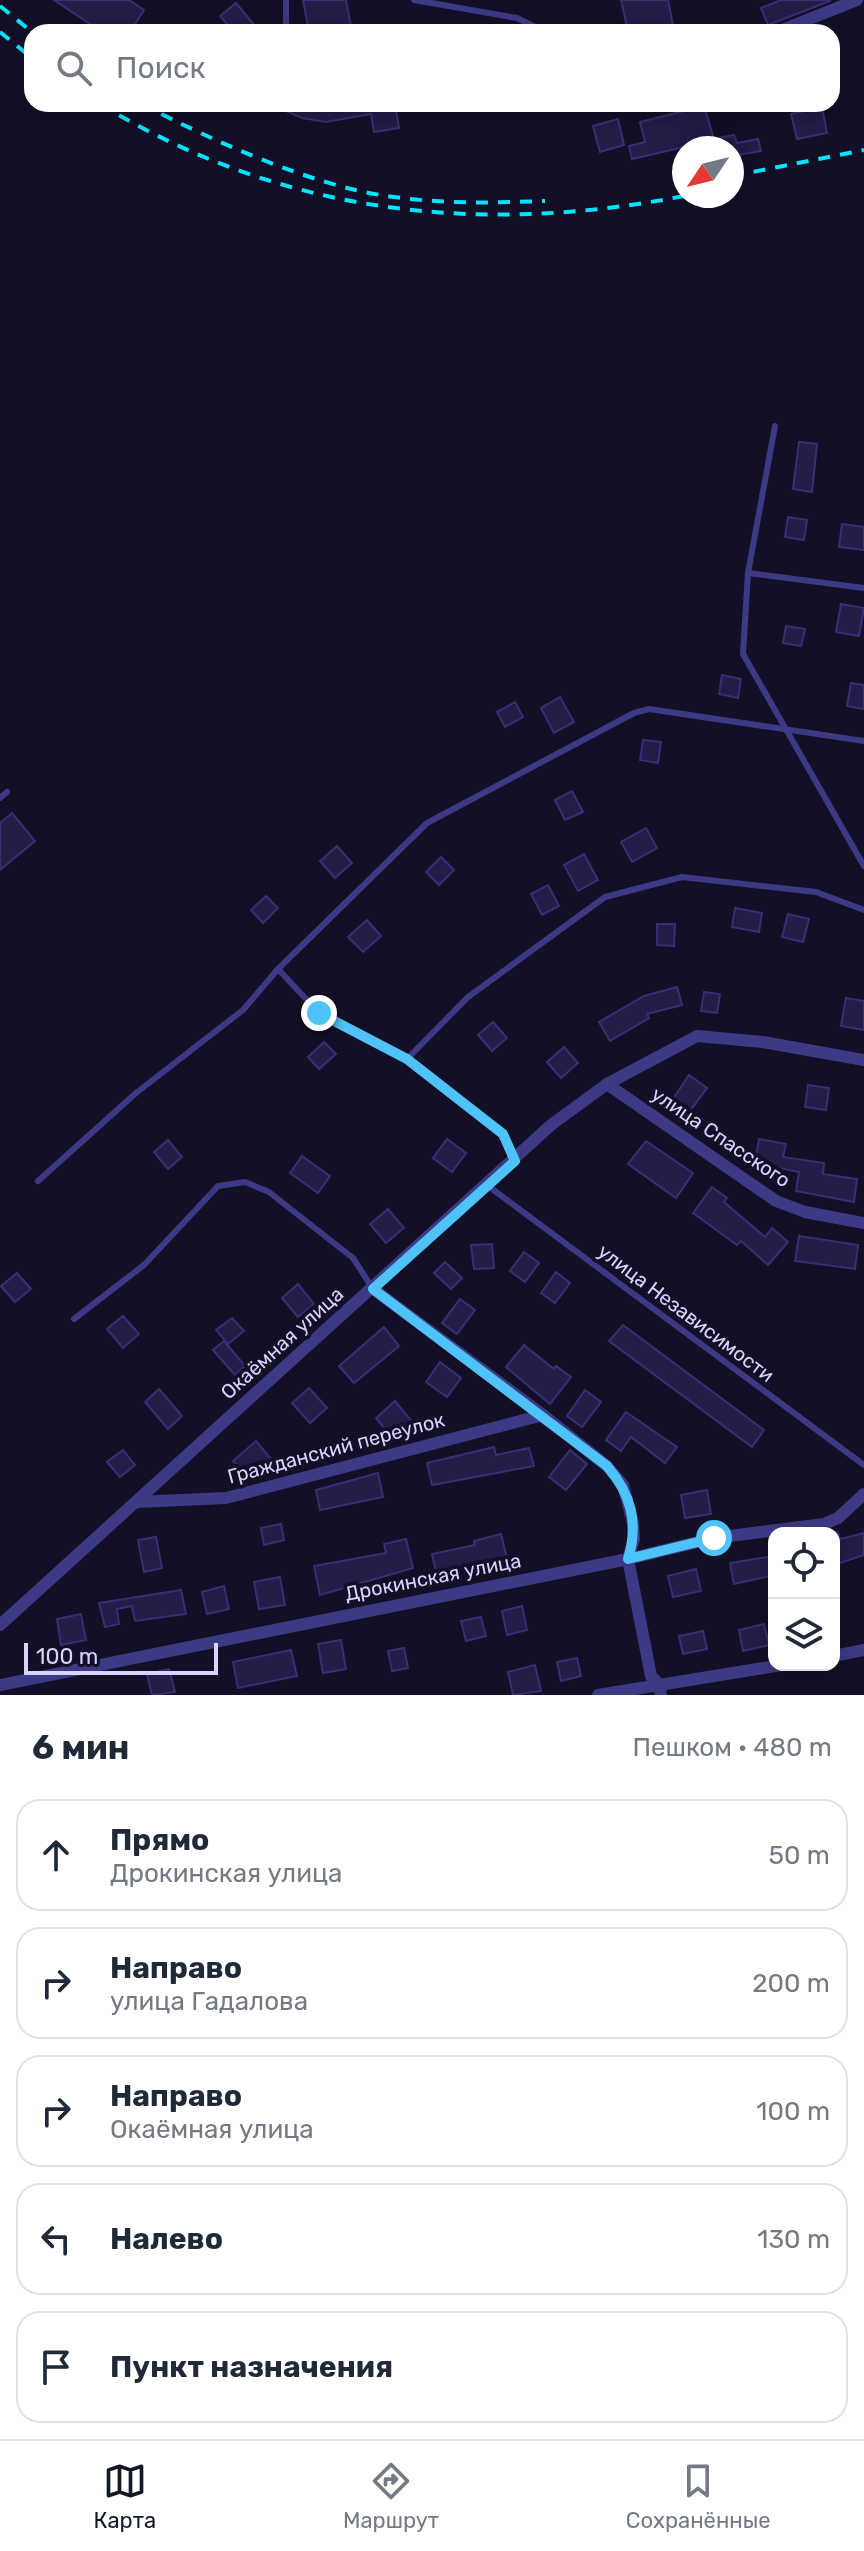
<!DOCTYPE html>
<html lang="ru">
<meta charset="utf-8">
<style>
:root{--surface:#fff;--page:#f2f2f3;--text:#1f2937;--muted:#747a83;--line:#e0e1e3;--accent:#111827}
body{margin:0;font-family:Rubik,sans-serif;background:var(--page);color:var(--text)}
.controls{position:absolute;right:24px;bottom:24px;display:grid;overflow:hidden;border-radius:16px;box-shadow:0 4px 20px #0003}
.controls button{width:72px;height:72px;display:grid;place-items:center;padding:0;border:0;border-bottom:2px solid var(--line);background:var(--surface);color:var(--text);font:40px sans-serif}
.compass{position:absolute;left:672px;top:136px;width:72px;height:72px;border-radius:50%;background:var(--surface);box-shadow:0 4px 20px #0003;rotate:235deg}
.scale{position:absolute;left:24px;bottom:20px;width:194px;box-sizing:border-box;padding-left:8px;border:4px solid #d9d4ff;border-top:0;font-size:22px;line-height:28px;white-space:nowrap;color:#d9d4ff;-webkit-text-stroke:6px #130f26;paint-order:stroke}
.stop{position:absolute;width:24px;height:24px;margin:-18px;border:6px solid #4fc3f7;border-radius:50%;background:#fff}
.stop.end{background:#4fc3f7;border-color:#fff;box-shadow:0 2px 8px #0008}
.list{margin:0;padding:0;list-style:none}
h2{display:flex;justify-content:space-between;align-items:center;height:104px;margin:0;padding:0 32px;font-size:34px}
h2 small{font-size:26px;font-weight:400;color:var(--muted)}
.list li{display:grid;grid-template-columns:52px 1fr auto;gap:24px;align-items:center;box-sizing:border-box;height:112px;margin:0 16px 16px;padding:0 16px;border:2px solid var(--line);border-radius:24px}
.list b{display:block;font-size:30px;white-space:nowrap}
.list p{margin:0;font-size:26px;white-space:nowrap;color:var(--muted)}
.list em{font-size:26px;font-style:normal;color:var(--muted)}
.icon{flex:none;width:44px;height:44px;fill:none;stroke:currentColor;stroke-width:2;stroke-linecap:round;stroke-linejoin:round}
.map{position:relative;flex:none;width:864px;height:1695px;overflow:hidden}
.search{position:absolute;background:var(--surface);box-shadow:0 4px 20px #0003;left:24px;right:24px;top:24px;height:88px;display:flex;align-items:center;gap:20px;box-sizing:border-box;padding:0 28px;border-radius:24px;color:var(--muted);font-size:30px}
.sheet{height:744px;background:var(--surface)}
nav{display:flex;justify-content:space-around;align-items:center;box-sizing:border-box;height:112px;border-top:2px solid var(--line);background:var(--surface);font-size:22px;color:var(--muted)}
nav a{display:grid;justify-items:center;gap:4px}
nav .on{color:var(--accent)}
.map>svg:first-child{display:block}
.building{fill:#241b47;stroke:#3b2d73;stroke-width:2}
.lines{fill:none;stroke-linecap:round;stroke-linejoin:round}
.lane{stroke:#3d3a85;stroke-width:6}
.street{stroke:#3d3a85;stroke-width:12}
.rail{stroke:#00e5ff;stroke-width:4;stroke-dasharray:12 10;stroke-linecap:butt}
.route{stroke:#4fc3f7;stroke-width:10}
.labels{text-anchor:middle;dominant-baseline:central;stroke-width:8;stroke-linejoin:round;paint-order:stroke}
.street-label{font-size:20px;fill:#d9d4ff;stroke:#130f26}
</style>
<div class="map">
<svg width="864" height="1695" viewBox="0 0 864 1695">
<rect width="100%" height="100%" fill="#130f26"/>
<g class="building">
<path d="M54 0H129L144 10 130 32H102Z"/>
<path d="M303 0H346L352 32H309Z"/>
<path d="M621 0H668L673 25 628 32Z"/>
<path d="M781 0H830V1L768 25 761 8Z"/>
<path d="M236 3 260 32H234L220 16Z"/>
<path d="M270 104H395L399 128 374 132 371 114 326 122 302 118Z"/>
<path d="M704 106 714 139 734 135 737 143 758 139 761 151 732 156V148H680L632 159 629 146 645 142 640 122Z"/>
<path d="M822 107 827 133 797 139 791 114Z"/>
<path d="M618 119 624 145 600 152 593 126Z"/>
<path d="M799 442 817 444 812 492 793 489Z"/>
<path d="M788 517 807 520 804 540 785 537Z"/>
<path d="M842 524 864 527V550L839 547Z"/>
<path d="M841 604 864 608 859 636 836 632Z"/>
<path d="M786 626 805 629 801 646 783 643Z"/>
<path d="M722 675 741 679 738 698 719 694Z"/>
<path d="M851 683 864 685V709L847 706Z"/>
<path d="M560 697 574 722 554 733 541 708Z"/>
<path d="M515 702 523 717 505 727 497 712Z"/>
<path d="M643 740 661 742 658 763 640 760Z"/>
<path d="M572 791 583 812 565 820 555 800Z"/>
<path d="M12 813 35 841 0 870V823Z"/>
<path d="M646 828 657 848 632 862 621 842Z"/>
<path d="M337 846 352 863 335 878 320 861Z"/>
<path d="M584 854 598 880 578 891 564 865Z"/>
<path d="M441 857 454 870 439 885 426 872Z"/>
<path d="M548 885 559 906 542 915 531 894Z"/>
<path d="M266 896 278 908 263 923 251 910Z"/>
<path d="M735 908 762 913 759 932 732 927Z"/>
<path d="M788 914 809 919 803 942 782 937Z"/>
<path d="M367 920 381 936 363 952 348 937Z"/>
<path d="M657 924H675L674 946 657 945Z"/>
<path d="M677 987 682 1005 647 1014 649 1018 610 1041 599 1022 644 996Z"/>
<path d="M704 992 720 994 717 1013 701 1011Z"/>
<path d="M846 998 864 1001V1030L841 1026Z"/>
<path d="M493 1022 507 1038 492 1051 478 1035Z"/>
<path d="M324 1042 336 1054 319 1069 308 1057Z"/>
<path d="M564 1047 578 1063 561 1078 547 1062Z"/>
<path d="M689 1075 707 1088 690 1111 673 1099Z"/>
<path d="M808 1085 829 1088 826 1110 805 1107Z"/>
<path d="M447 1139 466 1153 452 1172 433 1158Z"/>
<path d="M759 1139 786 1144 783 1157 824 1163 823 1174 857 1179 854 1202 796 1191 799 1172 755 1163Z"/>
<path d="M168 1140 182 1157 168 1169 154 1152Z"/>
<path d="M646 1141 693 1173 676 1198 628 1164Z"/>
<path d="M302 1156 330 1176 318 1193 290 1173Z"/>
<path d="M712 1187 727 1198 724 1202 765 1237 772 1228 788 1242 768 1265 741 1241 737 1245 693 1213Z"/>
<path d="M388 1209 404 1228 386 1243 370 1224Z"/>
<path d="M799 1236 858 1245 855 1269 795 1261Z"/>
<path d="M492 1244 494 1268 474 1269 471 1245Z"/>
<path d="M524 1252 539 1263 525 1282 510 1271Z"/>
<path d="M445 1262 462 1278 451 1289 434 1273Z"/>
<path d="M556 1272 570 1283 555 1303 541 1293Z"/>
<path d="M17 1273 31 1289 15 1302 1 1286Z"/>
<path d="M298 1284 314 1304 298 1317 282 1298Z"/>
<path d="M460 1299 475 1310 457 1334 442 1323Z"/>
<path d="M123 1316 139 1334 123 1348 107 1329Z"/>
<path d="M232 1318 244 1331 228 1344 216 1330Z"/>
<path d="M623 1325 764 1430 752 1447 609 1341Z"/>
<path d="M384 1327 399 1346 354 1383 339 1366Z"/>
<path d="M224 1341 245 1366 235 1375 213 1350Z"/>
<path d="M524 1345 554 1369 556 1366 571 1377 550 1404 506 1367Z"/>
<path d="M440 1362 461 1378 447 1397 426 1382Z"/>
<path d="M309 1388 327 1408 310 1423 292 1403Z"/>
<path d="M159 1389 182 1416 168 1429 145 1402Z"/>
<path d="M585 1390 601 1402 582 1427 567 1416Z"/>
<path d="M395 1401 414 1424 394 1440 376 1418Z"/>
<path d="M626 1412 677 1447 665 1463 631 1437 621 1451 606 1440Z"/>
<path d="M256 1441 270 1458 248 1477 233 1461Z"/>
<path d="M494 1447 496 1455 529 1448 534 1466 432 1485 427 1463Z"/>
<path d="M123 1450 135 1465 120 1477 107 1462Z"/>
<path d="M570 1450 587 1464 566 1490 549 1477Z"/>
<path d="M378 1473 383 1497 320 1510 316 1490Z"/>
<path d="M707 1490 711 1514 685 1518 681 1495Z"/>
<path d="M281 1524 284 1540 264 1545 261 1528Z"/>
<path d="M834 1532H838L840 1539 864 1533V1555L834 1565Z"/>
<path d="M501 1534 507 1558 437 1577 432 1554 475 1545 474 1541Z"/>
<path d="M156 1537 162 1568 144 1572 138 1540Z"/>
<path d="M406 1539 413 1568 320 1595 314 1566 386 1553 384 1544Z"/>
<path d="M774 1556V1575L734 1584 730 1563Z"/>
<path d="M696 1569 701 1591 673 1597 668 1576Z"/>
<path d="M280 1577 285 1605 259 1609 254 1582Z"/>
<path d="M224 1586 229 1609 207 1614 202 1592Z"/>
<path d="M181 1590 186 1614 135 1621 132 1606 117 1609 119 1624 105 1627 99 1603Z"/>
<path d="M522 1606 527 1630 507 1635 502 1611Z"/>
<path d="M81 1614 86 1640 61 1645 57 1619Z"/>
<path d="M481 1617 486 1636 466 1641 461 1621Z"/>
<path d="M764 1624 769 1645 743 1651 739 1630Z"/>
<path d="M703 1631 707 1649 683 1654 679 1636Z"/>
<path d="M341 1640 346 1669 323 1673 318 1644Z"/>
<path d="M404 1648 408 1668 392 1671 388 1651Z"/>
<path d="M291 1650 297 1676 238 1688 233 1662Z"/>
<path d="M577 1658 581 1676 561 1681 557 1662Z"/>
<path d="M535 1665 541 1691 513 1695 508 1672Z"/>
<path d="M169 1669 175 1692 152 1695 147 1674Z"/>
</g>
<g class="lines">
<g class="lane">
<path d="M414 0 517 18 546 32"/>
<path d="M286 26V0"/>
<path d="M775 426 748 573 743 654 864 866"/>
<path d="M748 573 864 588"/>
<path d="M0 798 7 792"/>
<path d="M407 1059 468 997 605 897 682 877 816 892 864 910"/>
<path d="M514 1158 503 1134 407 1059 319 1013 278 969 427 823 634 713 649 709 864 741"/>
<path d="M38 1181 136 1093 243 1010 278 969"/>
<path d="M488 1186 864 1465"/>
<path d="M74 1319 144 1265 218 1186 245 1182 269 1192 353 1258 373 1289"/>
</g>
<g class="street">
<path d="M777 32 857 0"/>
<path d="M607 1084 776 1201 805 1212 864 1223"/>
<path d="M373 1289 543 1415 607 1466 623 1485 633 1523 634 1539 628 1559 651 1676 658 1683 661 1695"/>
<path d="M136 1502 226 1498 543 1415"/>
<path d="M0 1625 551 1125 607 1084 697 1036 763 1042 864 1060"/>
<path d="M834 1656 864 1650"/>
<path d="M0 1685 628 1559 714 1538 824 1524 838 1518 864 1494"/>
<path d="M598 1695 782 1665"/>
</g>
<g class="rail">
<path d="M0 6 32 32"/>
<path d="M0 32 32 58"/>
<path d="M100 104C281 214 478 236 684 196"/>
<path d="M142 104C211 140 310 185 387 196 438 204 493 203 545 201"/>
<path d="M732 176 864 150"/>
</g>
</g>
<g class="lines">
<path class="route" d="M319 1013 407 1059 503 1134 515 1161 373 1289 607 1466C631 1494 639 1523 628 1559L714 1538"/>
</g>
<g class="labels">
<g class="street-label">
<text transform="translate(721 1137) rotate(34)">улица Спасского</text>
<text transform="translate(686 1313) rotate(37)">улица Независимости</text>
<text transform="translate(282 1343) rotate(-42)">Окаёмная улица</text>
<text transform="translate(336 1448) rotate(-15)">Гражданский переулок</text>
<text transform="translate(433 1577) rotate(-11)">Дрокинская улица</text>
</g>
</g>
</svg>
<div class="controls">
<button><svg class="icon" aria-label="locate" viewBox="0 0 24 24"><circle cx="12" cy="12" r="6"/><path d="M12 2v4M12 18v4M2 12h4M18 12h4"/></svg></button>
<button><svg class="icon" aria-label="layers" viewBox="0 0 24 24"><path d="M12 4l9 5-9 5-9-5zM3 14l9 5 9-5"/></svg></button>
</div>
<svg class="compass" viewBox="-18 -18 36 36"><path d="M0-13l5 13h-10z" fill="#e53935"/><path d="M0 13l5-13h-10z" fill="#747a83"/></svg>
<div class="scale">100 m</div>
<div class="stop" style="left:714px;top:1538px"></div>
<div class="stop end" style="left:319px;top:1013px"></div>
<div class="search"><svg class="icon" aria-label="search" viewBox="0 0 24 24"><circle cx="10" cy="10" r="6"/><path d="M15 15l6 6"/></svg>Поиск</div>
</div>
<section class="sheet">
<h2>6 мин<small>Пешком · 480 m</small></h2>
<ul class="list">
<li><svg class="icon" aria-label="ahead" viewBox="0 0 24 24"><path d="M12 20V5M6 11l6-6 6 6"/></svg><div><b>Прямо</b><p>Дрокинская улица</p></div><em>50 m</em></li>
<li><svg class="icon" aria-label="right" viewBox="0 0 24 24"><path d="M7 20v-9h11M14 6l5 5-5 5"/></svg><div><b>Направо</b><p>улица Гадалова</p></div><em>200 m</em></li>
<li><svg class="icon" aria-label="right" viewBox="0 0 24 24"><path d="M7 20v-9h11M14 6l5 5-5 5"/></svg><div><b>Направо</b><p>Окаёмная улица</p></div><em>100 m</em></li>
<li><svg class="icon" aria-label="left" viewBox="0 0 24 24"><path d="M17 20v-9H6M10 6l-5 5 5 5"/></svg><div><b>Налево</b></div><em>130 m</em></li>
<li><svg class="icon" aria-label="arrive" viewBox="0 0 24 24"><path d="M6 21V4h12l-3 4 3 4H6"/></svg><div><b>Пункт назначения</b></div></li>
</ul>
</section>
<nav>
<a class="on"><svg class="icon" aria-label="map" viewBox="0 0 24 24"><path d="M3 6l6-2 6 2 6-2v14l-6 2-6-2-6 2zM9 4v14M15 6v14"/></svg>Карта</a>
<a><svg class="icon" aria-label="directions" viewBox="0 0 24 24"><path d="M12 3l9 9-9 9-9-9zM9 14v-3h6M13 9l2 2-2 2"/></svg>Маршрут</a>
<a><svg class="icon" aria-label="saved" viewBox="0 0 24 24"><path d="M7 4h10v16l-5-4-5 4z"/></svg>Сохранённые</a>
</nav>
